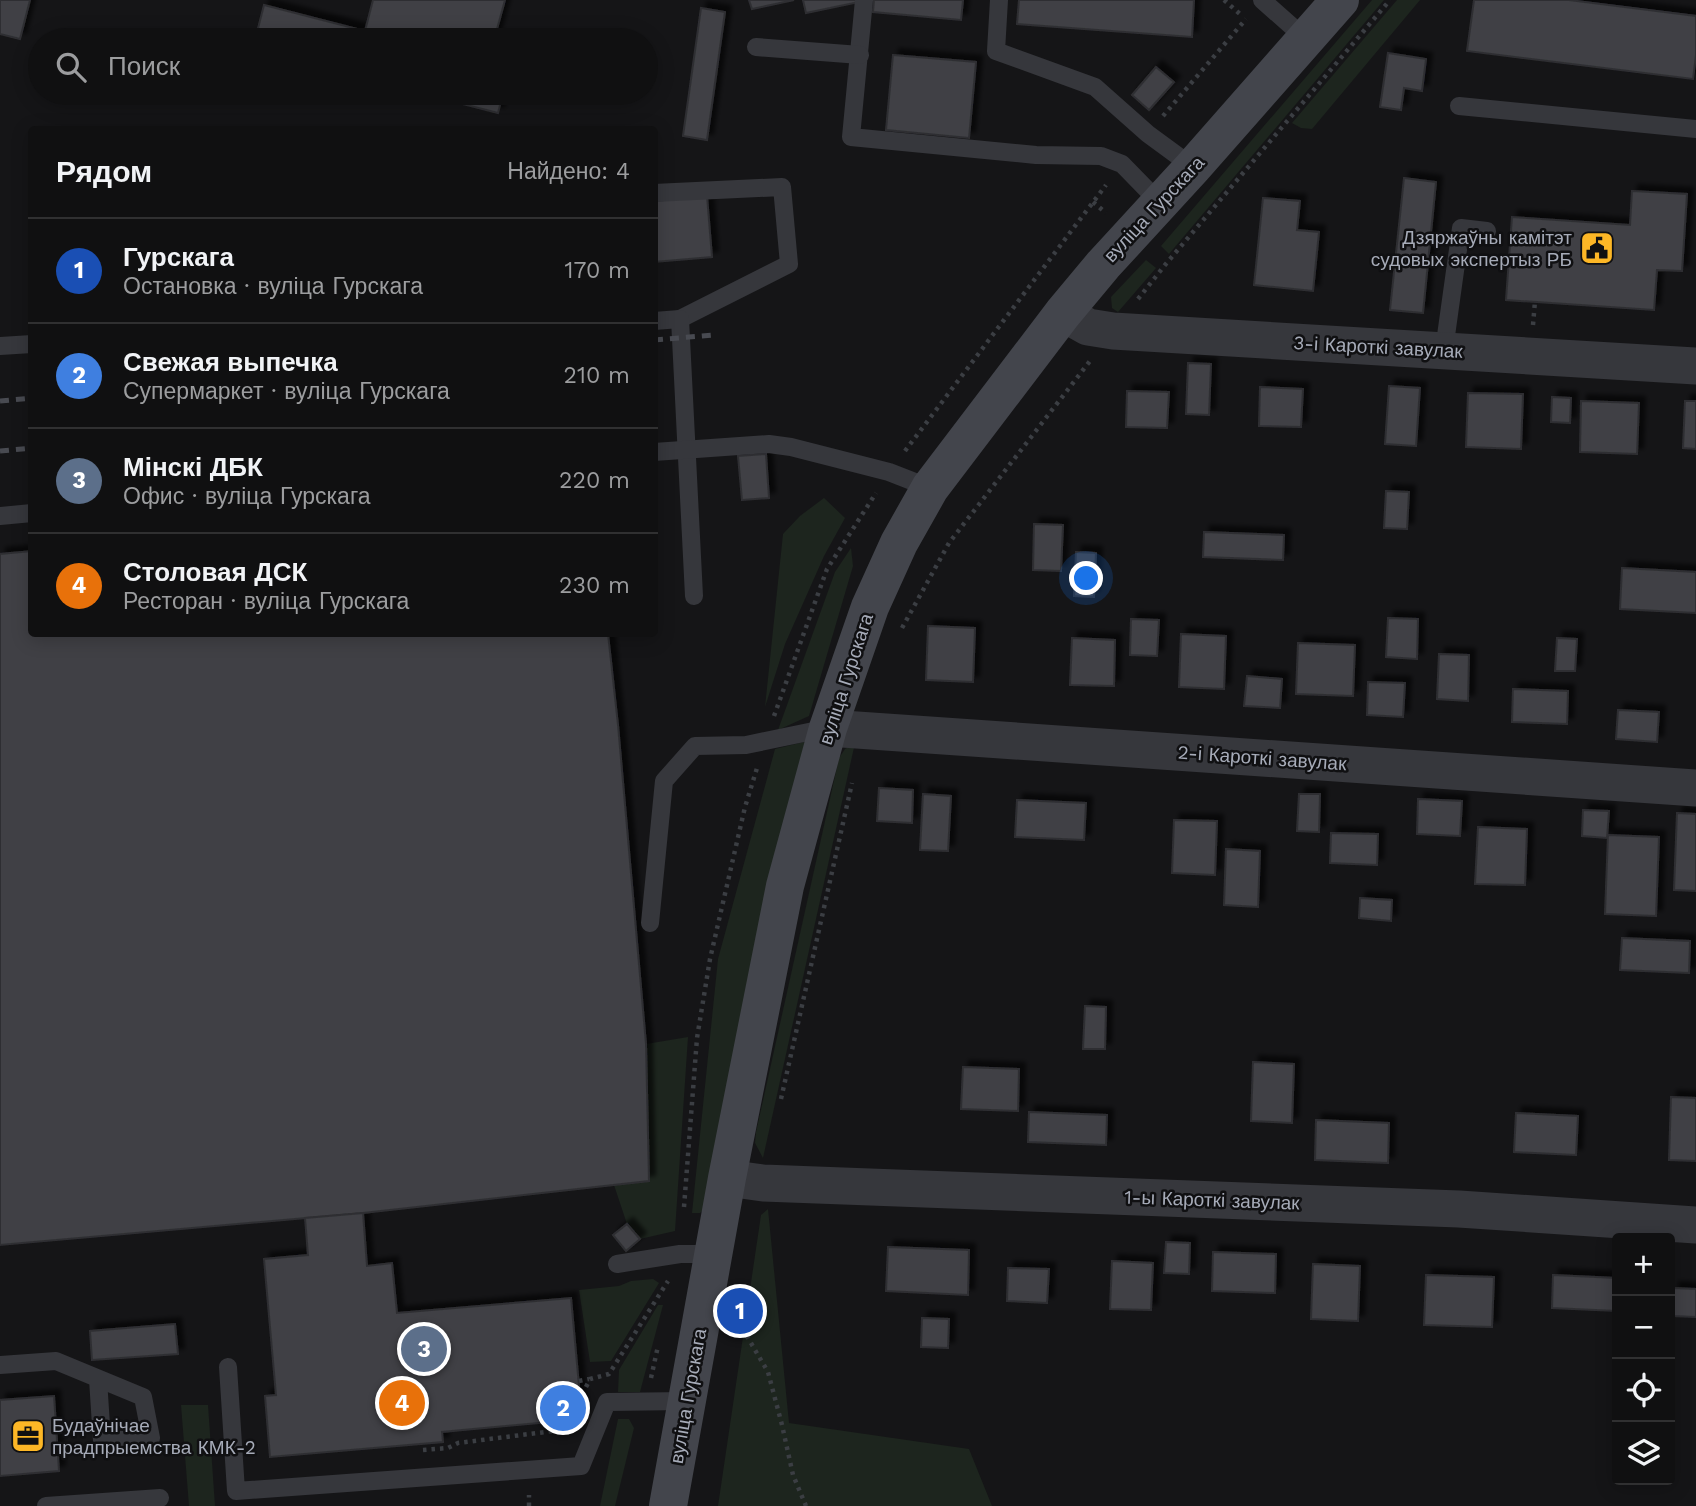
<!DOCTYPE html>
<html lang="ru">
<meta charset="utf-8">
<style>
:root{--surface:#101011;--page:#1e1e1f;--text:#f1f3f6;--muted:#9c9d9f;--line:#303031;--accent:#fdb726}
body{margin:0;font-family:"Work Sans",sans-serif;background:var(--page);color:var(--text)}
.controls{position:absolute;right:21px;bottom:21px;display:grid;overflow:hidden;border-radius:7px;box-shadow:0 4px 18px #0003}
.controls button{width:63px;height:63px;display:grid;place-items:center;padding:0;border:0;border-bottom:2px solid var(--line);background:var(--surface);color:var(--text);font:35px sans-serif}
.you{position:absolute;left:1087px;top:579px;width:24px;height:24px;margin:-18px;border:5px solid #fff;border-radius:50%;background:#1a73e8;box-shadow:0 0 0 10px #1a73e833}
.badge{display:grid;place-items:center;width:46px;height:46px;border-radius:50%;background:var(--accent);color:#fff;font-size:23px;font-weight:700}
.pin{position:absolute;translate:-50% -50%;border:4px solid #fff;box-shadow:0 2px 7px #0006}
.list{margin:0;padding:0;list-style:none}
h2{display:flex;justify-content:space-between;align-items:center;height:91px;margin:0;padding:0 28px;font-size:30px}
h2 small{font-size:23px;font-weight:400;color:var(--muted)}
.list li{display:grid;grid-template-columns:46px 1fr auto;gap:21px;align-items:center;box-sizing:border-box;height:105px;padding:0 28px;border-top:2px solid var(--line)}
.list b{display:block;font-size:26px;white-space:nowrap}
.list p{margin:0;font-size:23px;white-space:nowrap;color:var(--muted)}
.list em{font-size:23px;font-style:normal;color:var(--muted)}
.icon{flex:none;width:38px;height:38px;fill:none;stroke:currentColor;stroke-width:2;stroke-linecap:round;stroke-linejoin:round}
.map{position:relative;flex:none;width:1696px;height:1506px;overflow:hidden}
.search{position:absolute;background:var(--surface);box-shadow:0 4px 18px #0003;left:28px;top:28px;width:630px;height:77px;display:flex;align-items:center;gap:18px;box-sizing:border-box;padding:0 24px;border-radius:38px;color:var(--muted);font-size:26px}
.panel{position:absolute;background:var(--surface);box-shadow:0 4px 18px #0003;left:28px;top:126px;width:630px;height:511px;border-radius:7px}
.map>svg:first-child{display:block}
.green{fill:#1d251e}
.building{fill:#3f4044;stroke:#2f2f33;stroke-width:2;filter:url(#shadow)}
.lines{fill:none;stroke-linecap:round;stroke-linejoin:round}
.path{stroke:#3b3e43;stroke-width:4.5;stroke-dasharray:3.5 5;stroke-linecap:butt}
.service{stroke:#36373c;stroke-width:18}
.minor{stroke:#36373c;stroke-width:37}
.secondary{stroke:#43454c;stroke-width:38}
.rail{stroke:#484a51;stroke-width:5;stroke-dasharray:9 7;stroke-linecap:butt}
.labels{text-anchor:middle;dominant-baseline:central;stroke-width:5;stroke-linejoin:round;paint-order:stroke}
.street-label{font-size:19px;fill:#a6abb8;stroke:#101012}
.poi-label{font-size:19px;fill:#a6abb8;stroke:#101012;text-anchor:end}
</style>
<div class="map">
<svg width="1696" height="1506" viewBox="0 0 1696 1506">
<defs>
<filter id="shadow"><feDropShadow dx="6" dy="-6" stdDeviation="2" flood-color="#0009"/></filter>
</defs>
<rect width="100%" height="100%" fill="#151517"/>
<g class="green">
<path d="M1372 0H1384L1169 254 1161 246Z"/>
<path d="M1397 0H1420L1312 129 1301 128 1292 123Z"/>
<path d="M1146 260 1156 268 1118 312 1112 308 1111 297Z"/>
<path d="M824 498 845 518 824 556 785 644 765 707 783 534 800 516Z"/>
<path d="M851 548 853 566 809 716 778 730 835 572Z"/>
<path d="M808 741 712 1202 700 1213H692L718 959 775 749Z"/>
<path d="M855 743 763 1158 755 1143 756 1132 839 758 845 749Z"/>
<path d="M688 1037 675 1231 640 1239 627 1224 614 1185 649 1181 646 1044Z"/>
<path d="M768 1209 789 1423 969 1449 992 1506H718L761 1215Z"/>
<path d="M653 1279 659 1283 611 1361 590 1362 579 1290 619 1286 631 1281Z"/>
<path d="M658 1305H663L640 1392H618L619 1370Z"/>
<path d="M181 1405H208L215 1506H189Z"/>
<path d="M618 1419H629L634 1428 615 1506H600Z"/>
</g>
<g class="building">
<path d="M0 0H30L20 39 0 34Z"/>
<path d="M373 0H505L494 40H255L264 5 365 31Z"/>
<path d="M749 0H794L752 9Z"/>
<path d="M803 0H859V2L806 13Z"/>
<path d="M874 0H963L961 20 873 12Z"/>
<path d="M1019 0H1194L1192 37 1017 24Z"/>
<path d="M1474 0H1569L1696 16V55L1693 79 1467 51Z"/>
<path d="M701 8 725 12 707 140 683 136Z"/>
<path d="M1388 53 1426 59 1422 91 1404 88 1401 110 1380 107Z"/>
<path d="M893 55 976 62 969 138 886 130Z"/>
<path d="M1156 67 1174 82 1149 110 1132 95Z"/>
<path d="M420 93H503L498 113Z"/>
<path d="M1404 178 1436 182 1423 313 1390 310Z"/>
<path d="M1632 191 1687 194 1682 271 1657 270 1654 310 1506 300 1512 217 1630 225Z"/>
<path d="M707 196 712 257 654 262V201Z"/>
<path d="M1263 198 1300 201 1297 230 1319 232 1313 291 1254 285Z"/>
<path d="M1188 363 1211 364 1209 415 1186 414Z"/>
<path d="M1389 386 1420 388 1416 446 1385 444Z"/>
<path d="M1260 387 1303 389 1301 427 1259 426Z"/>
<path d="M1127 391 1169 392 1167 428 1126 427Z"/>
<path d="M1468 393 1523 394 1521 449 1466 447Z"/>
<path d="M1552 397 1571 398 1570 423 1551 422Z"/>
<path d="M1581 401 1639 403 1637 454 1580 452Z"/>
<path d="M1685 401H1696V449L1683 448Z"/>
<path d="M766 454 769 498 742 500 738 456Z"/>
<path d="M1386 491 1409 492 1407 529 1384 528Z"/>
<path d="M1034 524 1063 525 1061 571 1033 570Z"/>
<path d="M1204 532 1284 535 1283 560 1203 557Z"/>
<path d="M32 551V634H608L618 725 646 1044 649 1181 363 1213 0 1245V554Z"/>
<path d="M1076 552 1096 553 1094 597 1074 596Z"/>
<path d="M1622 568 1696 572V613L1620 609Z"/>
<path d="M1388 618 1418 619 1417 659 1386 657Z"/>
<path d="M1131 619 1159 620 1157 656 1130 655Z"/>
<path d="M928 626 975 628 973 682 926 680Z"/>
<path d="M1181 634 1226 636 1224 689 1179 687Z"/>
<path d="M1072 638 1115 640 1114 686 1070 685Z"/>
<path d="M1557 638 1577 639 1575 671H1555Z"/>
<path d="M1298 643 1355 645 1353 696 1296 694Z"/>
<path d="M1439 654 1469 655 1468 701 1437 699Z"/>
<path d="M1247 676 1282 679 1280 708 1244 706Z"/>
<path d="M1368 682 1405 683 1403 717 1367 715Z"/>
<path d="M1513 689 1568 691 1567 724 1512 722Z"/>
<path d="M1618 710 1659 712 1657 742 1616 739Z"/>
<path d="M879 788 913 790 912 823 877 821Z"/>
<path d="M923 794 951 796 948 851 920 850Z"/>
<path d="M1299 794H1320L1319 832 1297 831Z"/>
<path d="M1418 799 1462 801 1460 836 1417 834Z"/>
<path d="M1017 800 1086 803 1084 840 1015 837Z"/>
<path d="M1583 810 1609 811 1607 838 1582 836Z"/>
<path d="M1677 813 1696 814V891L1674 890Z"/>
<path d="M1174 820 1217 821 1215 875 1172 873Z"/>
<path d="M1478 827 1527 829 1525 885 1475 884Z"/>
<path d="M1331 833 1378 834 1377 865 1330 863Z"/>
<path d="M1608 835 1659 837 1656 916 1605 914Z"/>
<path d="M1226 849 1260 851 1258 907 1224 905Z"/>
<path d="M1360 898 1392 900 1391 921 1359 918Z"/>
<path d="M1622 938 1690 941 1689 973 1620 970Z"/>
<path d="M1085 1006 1106 1007 1105 1049H1083Z"/>
<path d="M1253 1062 1294 1064 1292 1123 1251 1121Z"/>
<path d="M963 1067 1019 1069 1018 1111 961 1109Z"/>
<path d="M1671 1097 1696 1098V1161L1669 1160Z"/>
<path d="M1029 1112 1107 1115 1106 1145 1028 1142Z"/>
<path d="M1516 1113 1578 1116 1576 1155 1514 1152Z"/>
<path d="M1316 1120 1389 1123 1388 1163 1315 1160Z"/>
<path d="M363 1213 367 1266 392 1263 397 1313 571 1298 582 1419 442 1432 443 1442 270 1457 265 1396 276 1395 264 1259 308 1255 305 1218Z"/>
<path d="M627 1224 640 1239 626 1251 613 1235Z"/>
<path d="M1166 1242 1190 1243 1189 1274 1164 1273Z"/>
<path d="M888 1247 969 1250 968 1295 886 1291Z"/>
<path d="M1213 1252 1276 1254 1275 1293 1212 1291Z"/>
<path d="M1112 1261 1153 1263 1151 1310 1110 1309Z"/>
<path d="M1313 1264 1360 1266 1358 1321 1311 1319Z"/>
<path d="M1008 1268 1049 1269 1047 1303 1007 1301Z"/>
<path d="M1426 1275 1494 1277 1492 1327 1424 1325Z"/>
<path d="M1553 1275 1617 1278V1311L1552 1308Z"/>
<path d="M1673 1288 1696 1289V1317L1672 1316Z"/>
<path d="M922 1318 949 1319 948 1348 921 1347Z"/>
<path d="M175 1324 178 1354 92 1360 90 1331Z"/>
<path d="M54 1396 59 1471 0 1476V1400Z"/>
</g>
<g class="lines">
<g class="path">
<path d="M1224 0 1240 14"/>
<path d="M1163 116 1246 19"/>
<path d="M1093 202 1106 213"/>
<path d="M1138 299 1165 265 1390 0"/>
<path d="M1533 325 1535 301"/>
<path d="M905 451 1106 185"/>
<path d="M902 628 949 543 1090 361"/>
<path d="M774 716 827 569 876 493"/>
<path d="M781 1099 852 783"/>
<path d="M684 1207 697 1038 710 959 745 807 757 768"/>
<path d="M738 1321 768 1372 782 1425 793 1475 806 1506"/>
<path d="M651 1378 658 1346"/>
<path d="M579 1381 589 1379"/>
<path d="M586 1387 590 1379 609 1374 668 1281"/>
<path d="M423 1450 448 1448 458 1443 569 1429"/>
<path d="M529 1506V1495"/>
</g>
<g class="service">
<path d="M864 0 851 137 1036 155 1101 156 1122 164 1160 203"/>
<path d="M999 0 996 51 1095 87 1148 134 1193 167"/>
<path d="M1262 0 1306 39"/>
<path d="M756 47 860 55"/>
<path d="M1459 106 1696 129"/>
<path d="M654 193 782 187 789 264 680 319"/>
<path d="M654 321 680 319 694 596"/>
<path d="M0 346 32 344"/>
<path d="M1444 350 1461 228 1487 231"/>
<path d="M654 452 769 444 791 447 889 472 930 488"/>
<path d="M0 516 32 513"/>
<path d="M650 923 664 781 695 746 746 745 828 728"/>
<path d="M617 1264 680 1254H714"/>
<path d="M0 1365 56 1361 143 1397 151 1438 102 1441 98 1379"/>
<path d="M228 1367 236 1491 581 1466 607 1402 686 1401"/>
<path d="M46 1506 160 1498"/>
</g>
<g class="minor">
<path d="M1063 313 1088 327 1113 331 1696 366"/>
<path d="M828 728 1696 788"/>
<path d="M727 1178 763 1183 1459 1209 1696 1225"/>
</g>
<path class="secondary" d="M668 1506 727 1178 785 886 828 728 870 607 899 543 930 488 1063 313 1103 265 1193 167 1340 0"/>
<g class="rail">
<path d="M654 340 713 335"/>
<path d="M0 401 32 398"/>
<path d="M0 451 32 448"/>
</g>
</g>
<defs>
<g id="civic-square" transform="scale(1.75)"><rect x="-9" y="-9" width="18" height="18" rx="4" fill="#fdb726" stroke="#101012"/><path d="M-.6-6.5H3V-4.5H.6V-3L4-1V1h2V6H-6V1h2V-1L-.6-3ZM-1.2 2.5V6h2.4V2.5Z" fill="#111"/></g>
<g id="office-square" transform="scale(1.75)"><rect x="-9" y="-9" width="18" height="18" rx="4" fill="#fdb726" stroke="#101012"/><path d="M-6-3h4V-5.5h4V-3h4V5H-6ZM-1-4.5V-3h2v-1.5ZM-6 0V1H6V0Z" fill="#111"/></g>
</defs>
<g fill-rule="evenodd">
<use href="#civic-square" x="1597" y="248"/>
<use href="#office-square" x="28" y="1436"/>
</g>
<g class="labels">
<g class="street-label">
<text transform="translate(1154 209) rotate(-47)">вуліца Гурскага</text>
<text transform="translate(1378 347) rotate(3)">3-і Кароткі завулак</text>
<text transform="translate(846 679) rotate(-72)">вуліца Гурскага</text>
<text transform="translate(1262 758) rotate(4)">2-і Кароткі завулак</text>
<text transform="translate(1212 1200) rotate(2)">1-ы Кароткі завулак</text>
<text transform="translate(688 1396) rotate(-80)">вуліца Гурскага</text>
</g>
<g class="poi-label">
<text x="1572" y="237">Дзяржаўны камітэт<tspan x="1572" dy="22">судовых экспертыз РБ</tspan></text>
<text x="52" y="1425" text-anchor="start">Будаўнічае<tspan x="52" dy="22">прадпрыемства КМК-2</tspan></text>
</g>
</g>
</svg>
<div class="controls">
<button>+</button>
<button>−</button>
<button><svg class="icon" aria-label="locate" viewBox="0 0 24 24"><circle cx="12" cy="12" r="6"/><path d="M12 2v4M12 18v4M2 12h4M18 12h4"/></svg></button>
<button><svg class="icon" aria-label="layers" viewBox="0 0 24 24"><path d="M12 4l9 5-9 5-9-5zM3 14l9 5 9-5"/></svg></button>
</div>
<div class="you"></div>
<div class="pin badge" style="left:740px;top:1311px;background:#1a4fb4">1</div>
<div class="pin badge" style="left:563px;top:1408px;background:#3f7fe0">2</div>
<div class="pin badge" style="left:424px;top:1349px;background:#5c6f8a">3</div>
<div class="pin badge" style="left:402px;top:1403px;background:#e8710a">4</div>
<div class="search"><svg class="icon" aria-label="search" viewBox="0 0 24 24"><circle cx="10" cy="10" r="6"/><path d="M15 15l6 6"/></svg>Поиск</div>
<section class="panel">
<h2>Рядом<small>Найдено: 4</small></h2>
<ul class="list">
<li><span class="badge" style="background:#1a4fb4">1</span><div><b>Гурскага</b><p>Остановка · вуліца Гурскага</p></div><em>170 m</em></li>
<li><span class="badge" style="background:#3f7fe0">2</span><div><b>Свежая выпечка</b><p>Супермаркет · вуліца Гурскага</p></div><em>210 m</em></li>
<li><span class="badge" style="background:#5c6f8a">3</span><div><b>Мінскі ДБК</b><p>Офис · вуліца Гурскага</p></div><em>220 m</em></li>
<li><span class="badge" style="background:#e8710a">4</span><div><b>Столовая ДСК</b><p>Ресторан · вуліца Гурскага</p></div><em>230 m</em></li>
</ul>
</section>
</div>
